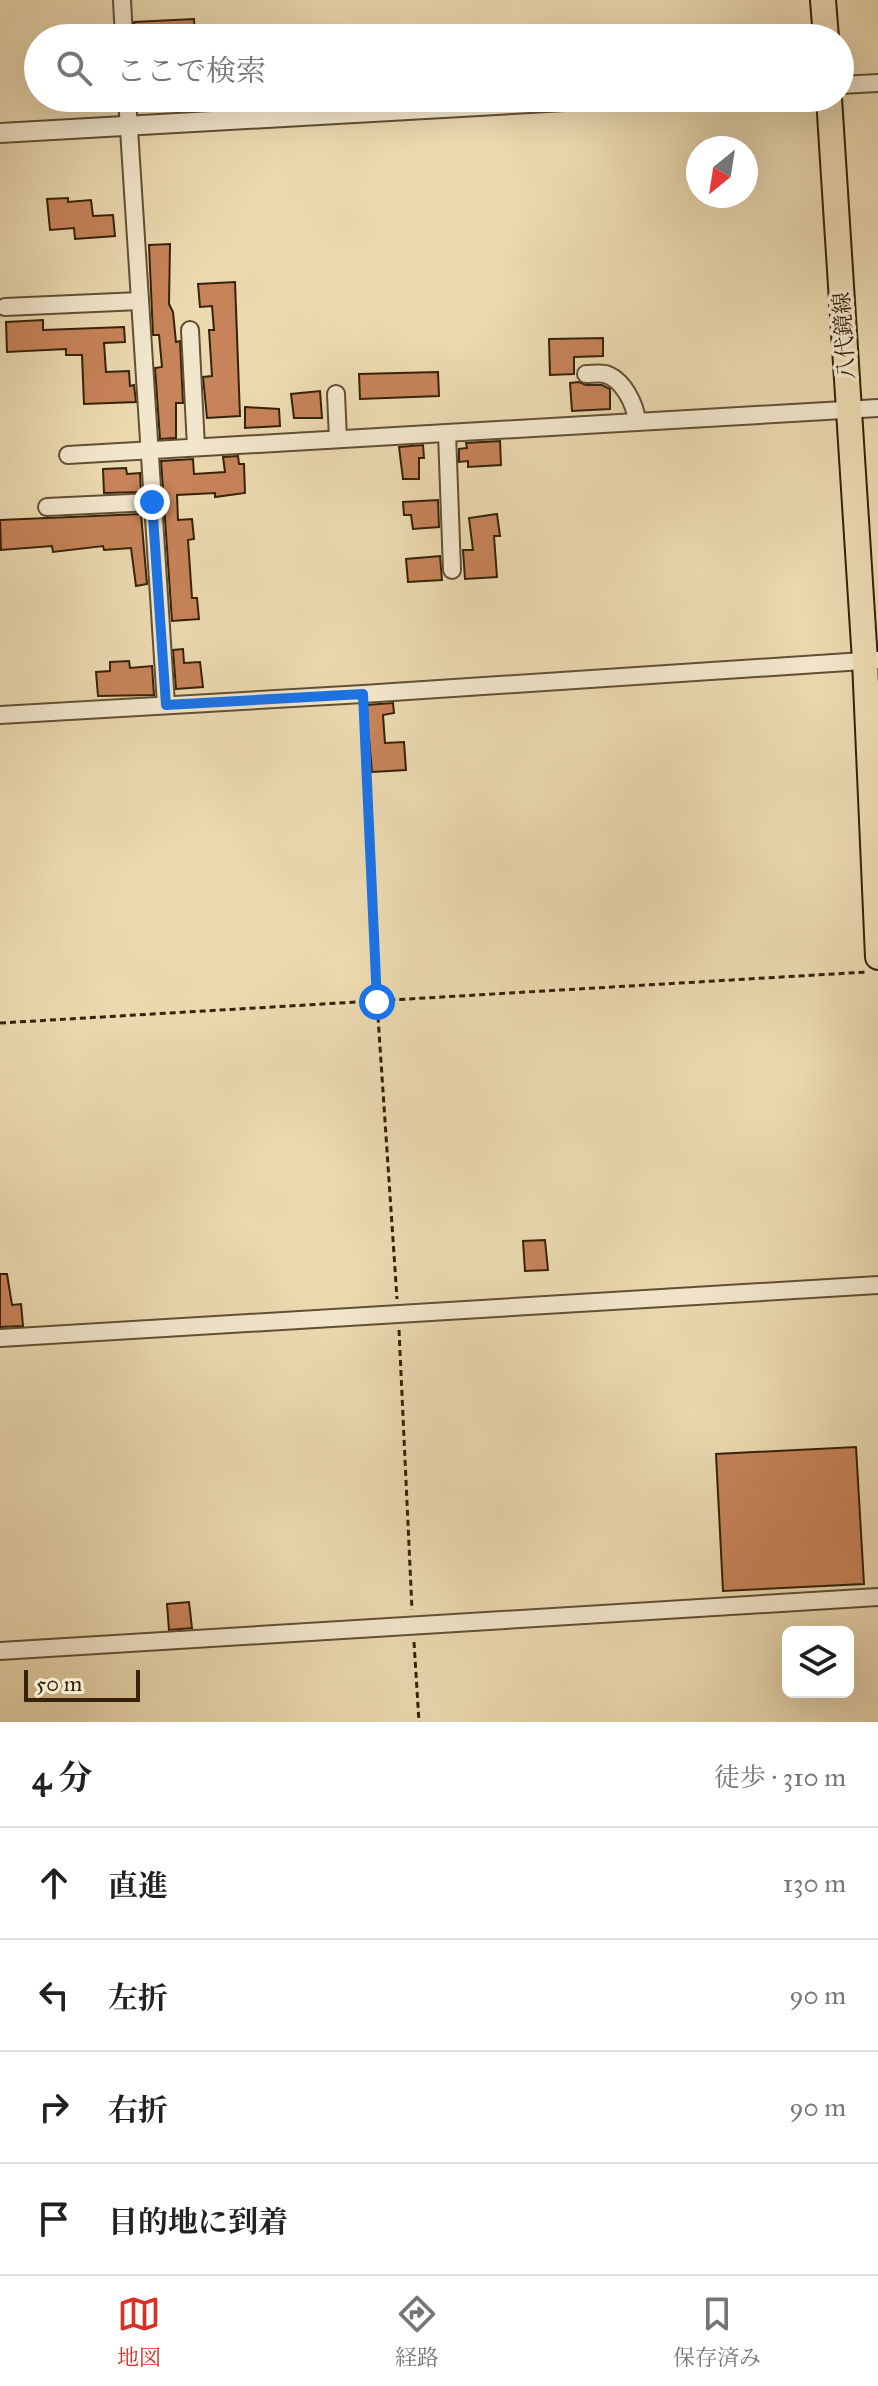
<!DOCTYPE html>
<html lang="ja">
<meta charset="utf-8">
<style>
:root{--surface:#fff;--page:#f6f6f6;--text:#202124;--muted:#757577;--line:#e0e0e0;--accent:#d93025}
body{margin:0;font-family:"IM FELL Great Primer","Noto Serif JP",serif;background:var(--page);color:var(--text)}
.controls{position:absolute;right:24px;bottom:24px;display:grid;overflow:hidden;border-radius:12px;box-shadow:0 8px 32px #0002}
.controls button{width:72px;height:72px;display:grid;place-items:center;padding:0;border:0;border-bottom:2px solid var(--line);background:var(--surface);color:var(--text);font:40px sans-serif}
.compass{position:absolute;left:686px;top:136px;width:72px;height:72px;border-radius:50%;background:var(--surface);box-shadow:0 8px 32px #0002;rotate:210deg}
.scale{position:absolute;left:24px;bottom:20px;width:116px;box-sizing:border-box;padding-left:8px;border:4px solid #352309;border-top:0;font-size:22px;line-height:28px;white-space:nowrap;color:#352309;-webkit-text-stroke:6px #f2e6cc;paint-order:stroke}
.stop{position:absolute;width:24px;height:24px;margin:-18px;border:6px solid #1a73e8;border-radius:50%;background:#fff}
.stop.end{background:#1a73e8;border-color:#fff;box-shadow:0 2px 8px #0008}
.list{margin:0;padding:0;list-style:none}
h2{display:flex;justify-content:space-between;align-items:center;height:104px;margin:0;padding:0 32px;font-size:34px}
h2 small{font-size:26px;font-weight:400;color:var(--muted)}
.list li{display:grid;grid-template-columns:52px 1fr auto;gap:24px;align-items:center;box-sizing:border-box;height:112px;padding:0 32px;border-top:2px solid var(--line)}
.list b{display:block;font-size:30px;white-space:nowrap}
.list em{font-size:26px;font-style:normal;color:var(--muted)}
.icon{flex:none;width:44px;height:44px;fill:none;stroke:currentColor;stroke-width:2;stroke-linecap:round;stroke-linejoin:round}
.map{position:relative;flex:none;width:878px;height:1722px;overflow:hidden}
.search{position:absolute;background:var(--surface);box-shadow:0 8px 32px #0002;left:24px;right:24px;top:24px;height:88px;display:flex;align-items:center;gap:20px;box-sizing:border-box;padding:0 28px;border-radius:44px;color:var(--muted);font-size:30px}
.sheet{height:552px;background:var(--surface)}
nav{display:flex;justify-content:space-around;align-items:center;box-sizing:border-box;height:112px;border-top:2px solid var(--line);background:var(--surface);font-size:22px;color:var(--muted)}
nav a{display:grid;justify-items:center;gap:4px}
nav .on{color:var(--accent)}
.map>svg:first-child{display:block}
.building{fill:#c78359;stroke:#352309;stroke-width:2}
.lines{fill:none;stroke-linecap:round;stroke-linejoin:round}
.minor-casing{stroke:#625033;stroke-width:20}
.tertiary-casing{stroke:#625033;stroke-width:22}
.primary-casing{stroke:#352309;stroke-width:28}
.path{stroke:#352309;stroke-width:3;stroke-dasharray:6 4;stroke-linecap:butt}
.minor{stroke:#f2e6cc;stroke-width:16}
.tertiary{stroke:#f2e6cc;stroke-width:18}
.primary{stroke:#ebd9b0;stroke-width:24}
.route{stroke:#1a73e8;stroke-width:10}
.labels{text-anchor:middle;dominant-baseline:central;stroke-width:7;stroke-linejoin:round;paint-order:stroke}
.street-label{font-size:22px;fill:#352309;stroke:#f2e6cc}
</style>
<div class="map">
<svg width="878" height="1722" viewBox="0 0 878 1722">
<rect width="100%" height="100%" fill="#ebd9b0"/>
<filter id="stains"><feTurbulence type="fractalNoise" baseFrequency=".0025" numOctaves="4"/><feColorMatrix values="0 0 0 0 .2 0 0 0 0 .09 0 0 0 0 .02 0 0 0 .5 -.17"/></filter>
<radialGradient id="worn" r=".72"><stop offset=".6" stop-color="#630" stop-opacity="0"/><stop offset="1" stop-color="#630" stop-opacity=".3"/></radialGradient>
<g class="building">
<path d="M194 19 195 38H135L134 22Z"/>
<path d="M138 98H177L178 107 139 110Z"/>
<path d="M68 198V202L91 200 93 216 113 215 115 236 75 239 74 228 50 230 47 199Z"/>
<path d="M170 244 169 304 173 312 176 342 180 341 183 403H176V438L160 439 155 368 162 367 159 335H153L149 245Z"/>
<path d="M235 282 240 416 207 418 203 377 212 376 209 330H214L212 306 200 307 198 284Z"/>
<path d="M43 320V330L124 327 125 342 104 343 106 372 129 371 130 386 134 385 136 402 84 404 82 355H66V349L7 352 6 322Z"/>
<path d="M603 338V356L574 357V374L550 375 549 339Z"/>
<path d="M438 372 439 396 360 399 359 374Z"/>
<path d="M579 382 586 385H602L610 389V409L572 411 570 383Z"/>
<path d="M320 391 322 418H294L291 394Z"/>
<path d="M245 407 279 409 280 426 245 428Z"/>
<path d="M500 441 501 465 468 467V461L459 462V449L467 448 466 443Z"/>
<path d="M423 445 424 458H419V479H403L399 447Z"/>
<path d="M238 456 239 464H244L245 493 215 497V493L177 495 178 520 192 519 194 539 188 540 192 598H197L199 619 172 621 161 461 193 459 194 474 225 472 223 457Z"/>
<path d="M126 468 127 474 140 473 141 492 104 493 103 469Z"/>
<path d="M438 500 439 527 413 529 411 515H404L403 502Z"/>
<path d="M141 514 147 584 136 586 131 548 104 550 103 546 53 552 52 546 1 550 0 520Z"/>
<path d="M497 514 500 536H494L497 577 465 579 463 550H473L469 518Z"/>
<path d="M440 556 442 580 408 582 406 559Z"/>
<path d="M183 649 184 663 200 662 203 687 176 689 173 650Z"/>
<path d="M129 661 130 668 152 666 154 695 98 696 96 672 110 671V662Z"/>
<path d="M393 703 394 713 383 715 385 743 404 742 406 770 372 772 366 705Z"/>
<path d="M545 1240 548 1270 525 1271 523 1241Z"/>
<path d="M0 1274H7L12 1305 21 1304 23 1326 0 1327Z"/>
<path d="M856 1447 864 1584 723 1591 716 1454Z"/>
<path d="M189 1602 192 1628 169 1630 167 1604Z"/>
</g>
<g class="lines">
<g class="minor-casing">
<g id="minor">
<path d="M122 0 124 38"/>
<path d="M840 85 878 83"/>
<path d="M127 98 166 705"/>
<path d="M5 307 140 301"/>
<path d="M190 330 196 447"/>
<path d="M586 374C592 374 599 373 605 374 623 379 635 404 637 421"/>
<path d="M336 394 338 439"/>
<path d="M447 433 452 570"/>
<path d="M68 455 878 408"/>
<path d="M47 507 152 502"/>
<path d="M0 715 363 694 878 660"/>
<path d="M0 1338 878 1285"/>
<path d="M0 1651 878 1597"/>
</g>
</g>
<g class="tertiary-casing">
<path id="tertiary" d="M0 133 618 98"/>
</g>
<g class="primary-casing">
<g id="primary">
<path d="M823 0 826 38"/>
<path d="M829 98 865 661 878 957"/>
</g>
</g>
<g class="path">
<path d="M363 707 377 1002 397 1299"/>
<path d="M0 1023 867 972"/>
<path d="M399 1330 412 1610"/>
<path d="M414 1642 419 1722"/>
</g>
<use href="#minor" class="minor"/>
<use href="#tertiary" class="tertiary"/>
<use href="#primary" class="primary"/>
</g>
<g class="lines">
<path class="route" d="M152 502 166 705 363 694 377 1002"/>
</g>
<g class="labels">
<g class="street-label">
<text transform="translate(844 336) rotate(-94)">八代鏡線</text>
</g>
</g>
<rect width="100%" height="100%" filter="url(#stains)"/>
<rect width="100%" height="100%" fill="url(#worn)"/>
</svg>
<div class="controls">
<button><svg class="icon" aria-label="layers" viewBox="0 0 24 24"><path d="M12 4l9 5-9 5-9-5zM3 14l9 5 9-5"/></svg></button>
</div>
<svg class="compass" viewBox="-18 -18 36 36"><path d="M0-13l5 13h-10z" fill="#e53935"/><path d="M0 13l5-13h-10z" fill="#757577"/></svg>
<div class="scale">50 m</div>
<div class="stop" style="left:377px;top:1002px"></div>
<div class="stop end" style="left:152px;top:502px"></div>
<div class="search"><svg class="icon" aria-label="search" viewBox="0 0 24 24"><circle cx="10" cy="10" r="6"/><path d="M15 15l6 6"/></svg>ここで検索</div>
</div>
<section class="sheet">
<h2>4 分<small>徒歩 · 310 m</small></h2>
<ul class="list">
<li><svg class="icon" aria-label="ahead" viewBox="0 0 24 24"><path d="M12 20V5M6 11l6-6 6 6"/></svg><div><b>直進</b></div><em>130 m</em></li>
<li><svg class="icon" aria-label="left" viewBox="0 0 24 24"><path d="M17 20v-9H6M10 6l-5 5 5 5"/></svg><div><b>左折</b></div><em>90 m</em></li>
<li><svg class="icon" aria-label="right" viewBox="0 0 24 24"><path d="M7 20v-9h11M14 6l5 5-5 5"/></svg><div><b>右折</b></div><em>90 m</em></li>
<li><svg class="icon" aria-label="arrive" viewBox="0 0 24 24"><path d="M6 21V4h12l-3 4 3 4H6"/></svg><div><b>目的地に到着</b></div></li>
</ul>
</section>
<nav>
<a class="on"><svg class="icon" aria-label="map" viewBox="0 0 24 24"><path d="M3 6l6-2 6 2 6-2v14l-6 2-6-2-6 2zM9 4v14M15 6v14"/></svg>地図</a>
<a><svg class="icon" aria-label="directions" viewBox="0 0 24 24"><path d="M12 3l9 9-9 9-9-9zM9 14v-3h6M13 9l2 2-2 2"/></svg>経路</a>
<a><svg class="icon" aria-label="saved" viewBox="0 0 24 24"><path d="M7 4h10v16l-5-4-5 4z"/></svg>保存済み</a>
</nav>
